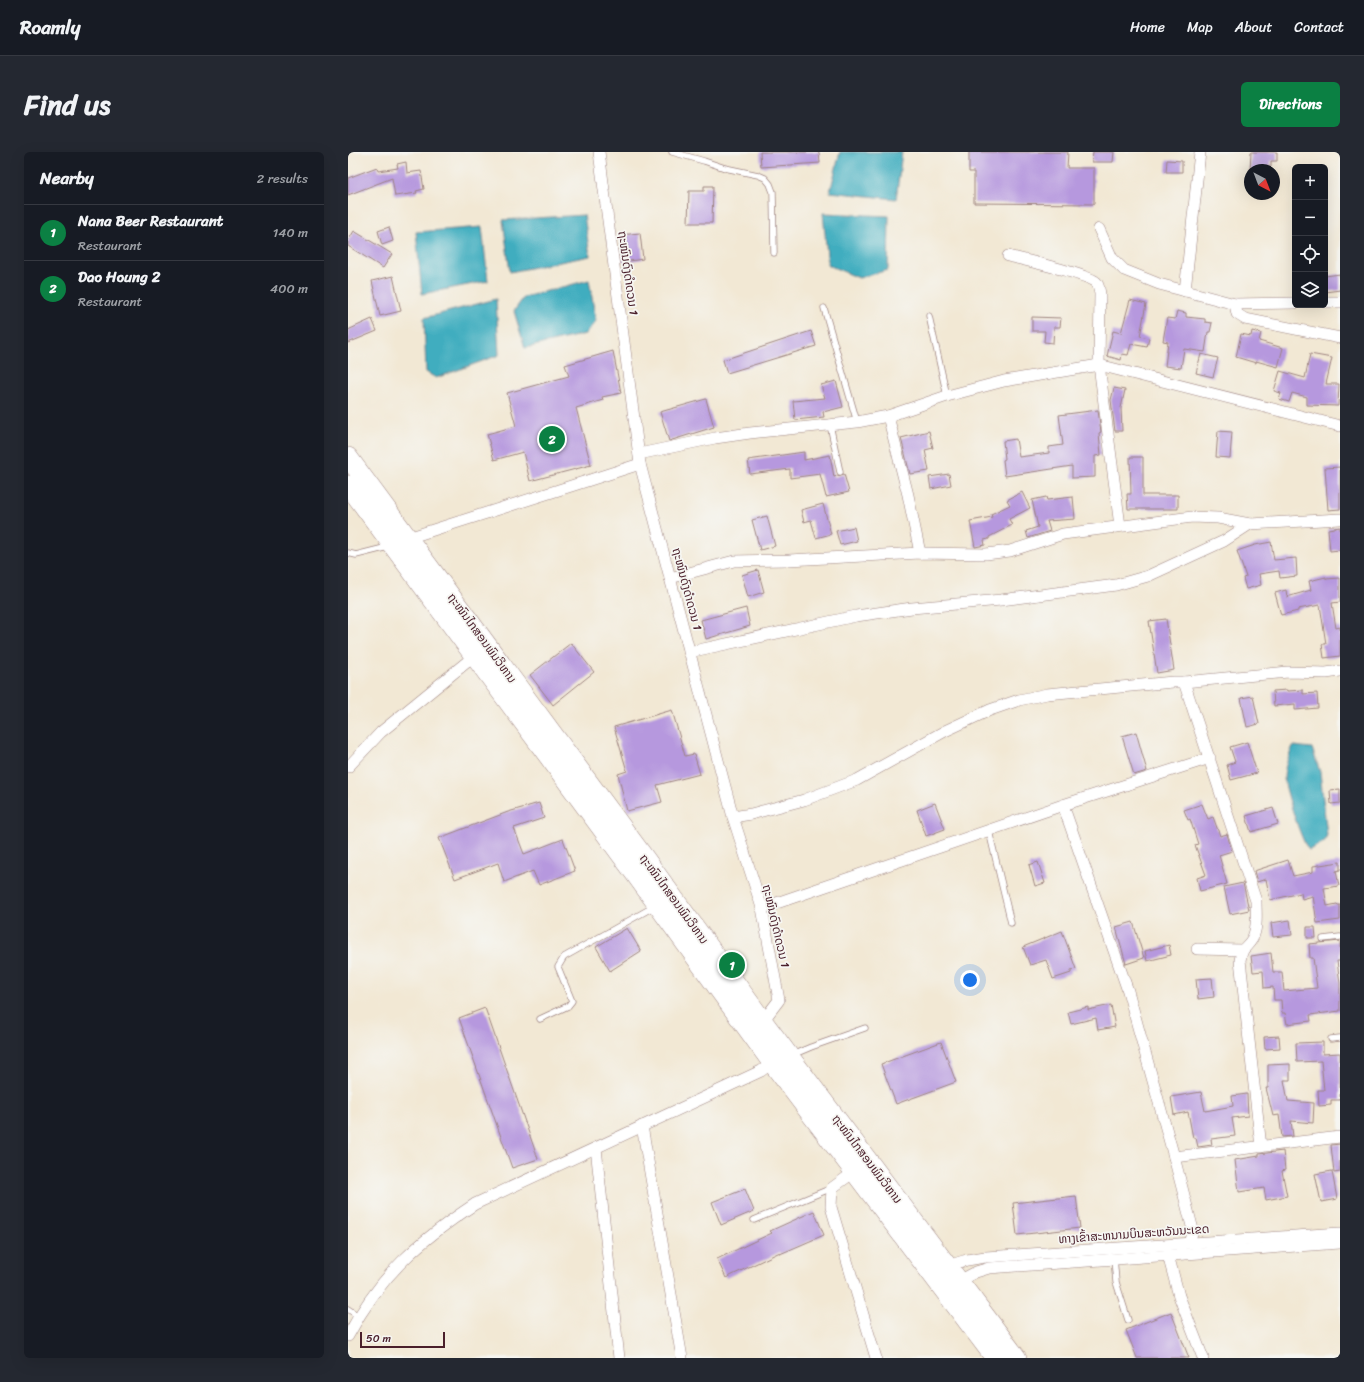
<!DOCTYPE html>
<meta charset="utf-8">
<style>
:root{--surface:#171b24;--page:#242831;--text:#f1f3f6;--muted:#9ea1a6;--line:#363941;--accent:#0b8043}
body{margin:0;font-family:Sriracha,"Noto Sans Lao",sans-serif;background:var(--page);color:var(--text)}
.controls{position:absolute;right:12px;top:12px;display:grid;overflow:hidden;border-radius:6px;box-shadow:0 4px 16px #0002}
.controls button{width:36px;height:36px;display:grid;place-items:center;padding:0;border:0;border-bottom:1px solid var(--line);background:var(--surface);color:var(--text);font:20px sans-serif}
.compass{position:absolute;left:896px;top:12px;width:36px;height:36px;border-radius:50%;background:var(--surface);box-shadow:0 4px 16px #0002;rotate:138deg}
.scale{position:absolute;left:12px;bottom:10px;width:85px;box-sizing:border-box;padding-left:4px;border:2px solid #4a1f2b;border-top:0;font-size:11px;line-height:14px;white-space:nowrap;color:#4a1f2b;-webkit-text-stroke:3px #f6f6f2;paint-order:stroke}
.you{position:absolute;left:622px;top:828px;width:14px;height:14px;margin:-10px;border:3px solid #fff;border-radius:50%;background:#1a73e8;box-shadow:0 0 0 6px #1a73e833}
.badge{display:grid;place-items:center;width:26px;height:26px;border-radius:50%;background:var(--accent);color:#fff;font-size:13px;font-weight:700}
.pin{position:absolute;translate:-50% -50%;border:2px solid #fff;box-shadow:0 1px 4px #0006}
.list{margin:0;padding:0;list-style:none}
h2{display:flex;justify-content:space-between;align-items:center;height:52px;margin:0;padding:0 16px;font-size:17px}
h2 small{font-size:13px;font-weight:400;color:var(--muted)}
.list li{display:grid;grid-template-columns:26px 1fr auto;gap:12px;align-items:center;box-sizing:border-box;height:56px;padding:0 16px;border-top:1px solid var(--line)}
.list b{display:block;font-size:15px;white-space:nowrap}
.list p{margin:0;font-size:13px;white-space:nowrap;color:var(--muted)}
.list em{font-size:13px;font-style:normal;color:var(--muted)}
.icon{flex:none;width:22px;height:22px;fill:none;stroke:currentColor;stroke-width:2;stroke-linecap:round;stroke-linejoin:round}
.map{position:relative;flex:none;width:992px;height:1206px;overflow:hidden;border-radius:6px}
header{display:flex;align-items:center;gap:24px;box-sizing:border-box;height:56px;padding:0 20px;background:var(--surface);border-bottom:1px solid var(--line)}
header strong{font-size:19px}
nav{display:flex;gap:22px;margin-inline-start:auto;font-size:14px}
.intro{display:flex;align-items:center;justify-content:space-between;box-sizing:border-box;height:96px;padding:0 24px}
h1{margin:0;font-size:28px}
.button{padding:10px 18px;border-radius:6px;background:var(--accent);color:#fff;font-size:14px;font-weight:700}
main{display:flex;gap:24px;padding:0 24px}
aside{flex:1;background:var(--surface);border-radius:6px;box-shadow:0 4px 16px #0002}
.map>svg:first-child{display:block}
.water{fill:#41adbf;stroke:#466675}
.building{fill:#b698de}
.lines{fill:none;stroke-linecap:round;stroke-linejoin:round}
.lane-casing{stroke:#9e8480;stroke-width:7}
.street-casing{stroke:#9e8480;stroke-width:12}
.highway-casing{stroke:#9e8480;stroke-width:20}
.lane{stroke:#fff;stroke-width:5.5}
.street{stroke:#fff;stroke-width:11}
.highway{stroke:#fff;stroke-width:19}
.labels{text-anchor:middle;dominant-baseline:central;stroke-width:3.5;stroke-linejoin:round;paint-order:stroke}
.street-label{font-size:12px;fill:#4a1f2b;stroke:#f6f6f2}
</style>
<header>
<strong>Roamly</strong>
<nav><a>Home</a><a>Map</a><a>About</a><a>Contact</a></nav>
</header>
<div class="intro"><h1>Find us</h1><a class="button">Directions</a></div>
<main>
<aside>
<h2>Nearby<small>2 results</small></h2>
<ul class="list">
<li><span class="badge">1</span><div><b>Nana Beer Restaurant</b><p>Restaurant</p></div><em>140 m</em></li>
<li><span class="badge">2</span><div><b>Dao Houng 2</b><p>Restaurant</p></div><em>400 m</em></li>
</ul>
</aside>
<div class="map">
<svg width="992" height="1206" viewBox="0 0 992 1206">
<rect width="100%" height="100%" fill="#f6f6f2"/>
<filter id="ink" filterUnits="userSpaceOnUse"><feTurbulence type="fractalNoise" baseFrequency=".025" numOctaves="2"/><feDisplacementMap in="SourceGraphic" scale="8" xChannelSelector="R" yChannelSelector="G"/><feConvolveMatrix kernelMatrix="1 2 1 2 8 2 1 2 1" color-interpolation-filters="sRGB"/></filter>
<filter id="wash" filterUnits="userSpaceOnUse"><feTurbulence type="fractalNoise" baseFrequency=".012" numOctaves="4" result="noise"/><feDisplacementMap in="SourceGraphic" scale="16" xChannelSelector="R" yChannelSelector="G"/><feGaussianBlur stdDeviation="0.9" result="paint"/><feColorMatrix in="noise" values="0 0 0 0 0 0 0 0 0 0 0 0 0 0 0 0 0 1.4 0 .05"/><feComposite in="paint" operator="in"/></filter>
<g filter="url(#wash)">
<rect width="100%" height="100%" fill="#f2e8d4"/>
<g class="water">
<path d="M492 0H554L548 47 482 40Z"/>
<path d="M475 61 541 64 540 118 511 126 480 113Z"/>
<path d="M236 63 242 104 162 120 155 68Z"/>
<path d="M134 75 140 129 74 142 68 80Z"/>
<path d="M241 128 248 169 237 182 177 196 166 159 176 145Z"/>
<path d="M148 147 151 203 88 226 78 220 76 166Z"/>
<path d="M945 594 964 596 972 620 979 683 976 690 961 698C954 692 937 637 936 626 936 615 941 604 945 594Z"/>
</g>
<g id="blocks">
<g class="building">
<path d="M412 0H471L472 11 413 15Z"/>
<path d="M621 0H720L719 16H746V52L626 51V20H621Z"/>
<path d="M745 0H766L765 10H744Z"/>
<path d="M903 0H929V9H923V15L917 14V18H902Z"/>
<path d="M819 8 834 9V20H818Z"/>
<path d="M58 10 59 21 73 19 76 37 68 39 69 41 47 44 44 26 0 43V26L29 15 30 19 50 16 49 12Z"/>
<path d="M356 34H365L364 71H340L341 39H356Z"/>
<path d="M41 75 45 89 34 93 30 79Z"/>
<path d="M6 79 44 102 35 116 0 94V89Z"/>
<path d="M292 81 295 107 275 110 272 83Z"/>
<path d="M992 122V138L977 140V124Z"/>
<path d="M45 124 53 159 32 164 24 129Z"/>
<path d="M782 148 798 152 792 184 801 186 799 195 783 192 780 203 774 202 773 208 759 204 765 179 773 181Z"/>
<path d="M829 159 838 161V165L857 167V170L864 171 862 180H860L857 200 836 197 833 216 817 214 820 190 815 189 819 166 827 167Z"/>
<path d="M684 165 713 166 712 175H706L705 191 696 190 697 179H684Z"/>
<path d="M24 167 29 179 0 191V178Z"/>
<path d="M463 179 468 194 379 221 375 208Z"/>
<path d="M904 179 913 181 911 189 935 196 930 215 908 209V211L888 205 893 182 903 184Z"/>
<path d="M265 199 273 241 254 245 255 248 228 256 243 313 182 329 175 300 146 308 139 282 168 274 159 241 221 224 217 213Z"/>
<path d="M853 202 870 206 865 225 848 221Z"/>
<path d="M962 202 984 206 978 232H991L990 254 959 253V245L944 241 941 250 931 247 933 241 926 239 932 219 957 226Z"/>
<path d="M488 229 495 255 475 260 476 265 447 268 445 249 477 246 473 233Z"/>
<path d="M766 236 777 238 773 256 774 279H767L763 248Z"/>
<path d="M358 247 366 275 321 289 312 260Z"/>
<path d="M750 258 753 280 751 281 753 303 747 304V325L724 326V314L657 324 655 308 657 307 655 289 668 287 671 305 701 301V295L715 293 711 263Z"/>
<path d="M581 279 585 296 577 298 581 319 562 322 553 286Z"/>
<path d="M870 279 884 280 882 306 868 305Z"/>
<path d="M456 300V308L482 303 486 325 496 322 501 340 478 345 472 322 442 326V317L402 322 400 308Z"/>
<path d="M782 305H795V343H830V357H780L779 342H783Z"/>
<path d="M992 315V357L980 358 977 316Z"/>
<path d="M601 322 603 333 583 337 581 325Z"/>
<path d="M674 340 682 356 661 367 664 373 641 385V387L636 388 637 393 627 395 622 369 644 365 643 362 662 353 659 348Z"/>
<path d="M698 345 699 348 725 345 727 367 699 369 702 379 680 386 678 379 690 375 684 348Z"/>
<path d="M475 352 483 382 468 386 463 368 456 370 453 358Z"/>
<path d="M419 364 427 394 412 398 404 368Z"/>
<path d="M506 375 509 389 492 393 488 379Z"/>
<path d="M992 375V398L982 399 980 377Z"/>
<path d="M923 390 926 408 948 406 949 424 932 426 931 419 911 422 913 433 898 437 895 426 898 425 889 399 907 393Z"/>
<path d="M410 418 416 440 400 445 394 423Z"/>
<path d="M978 425V427L992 426V450L984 451 988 476 992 475V504L976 506 974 492H978L972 453 950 457V459L933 463 927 441 938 438 939 445 963 438 961 429Z"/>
<path d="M398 456 402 474 358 487 353 468Z"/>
<path d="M818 467 826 518 809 521 801 469Z"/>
<path d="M223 491 246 520 205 553 182 523Z"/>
<path d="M939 538V539L955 538V542L969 541 970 556 947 558V552L926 554 925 539Z"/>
<path d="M905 544 911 572 899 575 893 546Z"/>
<path d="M324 558 337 604 346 602 352 622 309 633 314 650 279 659 270 622 279 619 266 575Z"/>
<path d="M788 580 799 619 786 623 774 584Z"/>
<path d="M899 590 909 621 883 628 879 613 887 610 882 595Z"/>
<path d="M992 637V651L983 652 982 638Z"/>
<path d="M191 651 196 666 166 676 176 702 215 687 227 719 191 733 185 719 156 730 150 711 107 727 91 686 160 660Z"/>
<path d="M587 651 597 677 578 684 569 658Z"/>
<path d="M854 652 860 667 865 665 872 684 879 682 884 699 871 703 879 732 852 739 849 726 858 723 847 693 850 692 842 667 840 668 836 658Z"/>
<path d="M925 656 930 672 903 680 898 664Z"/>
<path d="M940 708 945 724 965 720V714L992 710V718L988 719 991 734 976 736 979 754 989 752 990 753H992V768L969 771 965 744 954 747 953 741 922 748 918 727 909 730 906 719Z"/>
<path d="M690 710 697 731 687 734 681 713Z"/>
<path d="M895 731 901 758 882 762 876 735Z"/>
<path d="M942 768 944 783 925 785 923 771Z"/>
<path d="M785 770 796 806 778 812 768 775Z"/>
<path d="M959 775H967L968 786H959Z"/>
<path d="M279 776 293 799 262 819 248 795Z"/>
<path d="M714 779 728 817 723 818V821L705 827 698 808 682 813 675 795Z"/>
<path d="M992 789V809H989L992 831V859L962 863 963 869 939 872 937 861H934L933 848H926L925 835 916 836 915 819 905 820 903 804 923 801 925 820H934L936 839 969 836 965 806H962L961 792Z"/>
<path d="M821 793 823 803 799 809 797 799Z"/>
<path d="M864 826 866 845 850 847 848 827Z"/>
<path d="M763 853 767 875 750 878 748 866 723 872 720 860 740 855V858Z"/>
<path d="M137 856 190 1007 164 1016 111 866Z"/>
<path d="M931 884 932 896 917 897 916 885Z"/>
<path d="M593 890 608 930 548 952 533 912Z"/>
<path d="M975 890V902L992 901V948H983V953L971 954 970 938H976L973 909 949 910 948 891Z"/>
<path d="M942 912V928H936L940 949 966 951 965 971 943 969 945 984 934 985 931 963 925 964 918 936H920V913Z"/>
<path d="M853 940 857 959 885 954 884 944 899 942 900 964 884 966 887 984 863 987 864 993 850 995 848 986H845L840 960 826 963 823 945Z"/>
<path d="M992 992V1020L986 1021 983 993Z"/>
<path d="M935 999 937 1018 934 1019 939 1044 918 1048 916 1036 891 1040 887 1008 911 1004V1002Z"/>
<path d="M984 1019 989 1047 973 1050 967 1022Z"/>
<path d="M397 1037 406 1059 373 1073 364 1050Z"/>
<path d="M728 1044 732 1076 669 1083 665 1051Z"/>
<path d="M466 1059 476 1083 432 1102V1100L378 1126 369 1107 424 1081 422 1079Z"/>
<path d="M823 1160 841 1206H789L778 1178Z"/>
</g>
</g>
</g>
<g filter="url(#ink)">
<use href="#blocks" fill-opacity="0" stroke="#9e8480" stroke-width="1"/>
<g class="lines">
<g class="lane-casing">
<g id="lane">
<path d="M324 0 356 9 377 16 410 23 417 26 422 32 425 40 426 101"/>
<path d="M476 156 509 270"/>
<path d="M581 164 599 244"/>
<path d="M482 273 492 320"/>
<path d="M0 401 8 403 40 395"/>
<path d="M641 679 663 771"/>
<path d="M975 787 992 785"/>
<path d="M192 867 220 854 224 849 210 815 216 805 307 754"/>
<path d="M983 887 992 886"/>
<path d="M444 903 463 895 517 876"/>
<path d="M406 1068 484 1036"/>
<path d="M766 1106 768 1130 780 1168"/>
<path d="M0 1157 10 1164"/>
</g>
</g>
<g class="street-casing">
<g id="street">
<path d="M251 0 292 312 385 665 414 756 431 848 415 869"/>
<path d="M751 77 764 106 776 118 811 132 887 152 947 151"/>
<path d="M660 104C676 108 739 122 748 130 751 133 751 137 752 142L751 213 772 374"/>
<path d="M837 139 852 0"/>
<path d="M977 150H992"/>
<path d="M887 152 889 162 897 167 992 186"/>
<path d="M540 264 560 343 572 401"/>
<path d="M291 302 367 286 402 281 509 270 540 264 599 244 656 229 751 213 992 274"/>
<path d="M60 386 292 312"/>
<path d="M322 426 386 409 441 408 572 401 638 402 662 399 715 382 844 365 870 366 902 372 992 367"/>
<path d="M341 500 508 464 564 456 653 448 768 433 800 424 876 389 902 372"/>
<path d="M836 530 908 749C908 761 910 776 904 787 898 797 895 793 892 808L913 995"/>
<path d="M0 615 33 580 130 501"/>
<path d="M715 653 780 839 826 1005 992 985"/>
<path d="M385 665 403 662 456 648 509 628 597 579 642 558 671 548 699 542 825 530H836L940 520 978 521 992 519"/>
<path d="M414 756 715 653 862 606"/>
<path d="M849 797 894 798"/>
<path d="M294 974 334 1206"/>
<path d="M248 996 271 1206"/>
<path d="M826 1005 845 1078 841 1091"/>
<path d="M506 1020 484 1036 483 1055 528 1206"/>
<path d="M820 1103 831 1144 855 1206"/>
<path d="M596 1118C607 1109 624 1107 638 1105L992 1081"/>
<path d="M607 1131 628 1120 641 1116 992 1091"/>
<path d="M0 1184C32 1123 71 1089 127 1052L413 919 424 911"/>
</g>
</g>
<g class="highway-casing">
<g id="highway">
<path d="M0 305 296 705 415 869 669 1206"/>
<path d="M0 333 282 715 424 911 647 1206"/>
</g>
</g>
<use href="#lane" class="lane"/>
<use href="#street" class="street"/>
<use href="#highway" class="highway"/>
</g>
</g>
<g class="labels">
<g class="street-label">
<text transform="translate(280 121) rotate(82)">ຖະໜົນດົງດຳດວນ 1</text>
<text transform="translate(339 437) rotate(75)">ຖະໜົນດົງດຳດວນ 1</text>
<text transform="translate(134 486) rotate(54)">ຖະໜົນໄກສອນພົມວິຫານ</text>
<text transform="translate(326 747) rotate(54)">ຖະໜົນໄກສອນພົມວິຫານ</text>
<text transform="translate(428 774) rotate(77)">ຖະໜົນດົງດຳດວນ 1</text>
<text transform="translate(519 1007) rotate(53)">ຖະໜົນໄກສອນພົມວິຫານ</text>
<text transform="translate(786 1082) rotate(-4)">ທາງເຂົ້າສະຫນາມບິນສະຫວັນນະເຂດ</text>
</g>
</g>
</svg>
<div class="controls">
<button>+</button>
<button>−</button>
<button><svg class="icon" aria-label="locate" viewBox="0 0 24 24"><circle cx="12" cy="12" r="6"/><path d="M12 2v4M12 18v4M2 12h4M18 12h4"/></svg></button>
<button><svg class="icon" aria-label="layers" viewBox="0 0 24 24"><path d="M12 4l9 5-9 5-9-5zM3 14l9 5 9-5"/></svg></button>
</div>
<svg class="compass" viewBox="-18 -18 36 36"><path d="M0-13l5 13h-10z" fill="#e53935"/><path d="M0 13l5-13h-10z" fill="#9ea1a6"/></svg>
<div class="scale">50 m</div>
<div class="you"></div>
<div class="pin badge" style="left:384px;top:813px">1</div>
<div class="pin badge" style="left:204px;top:287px">2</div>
</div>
</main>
